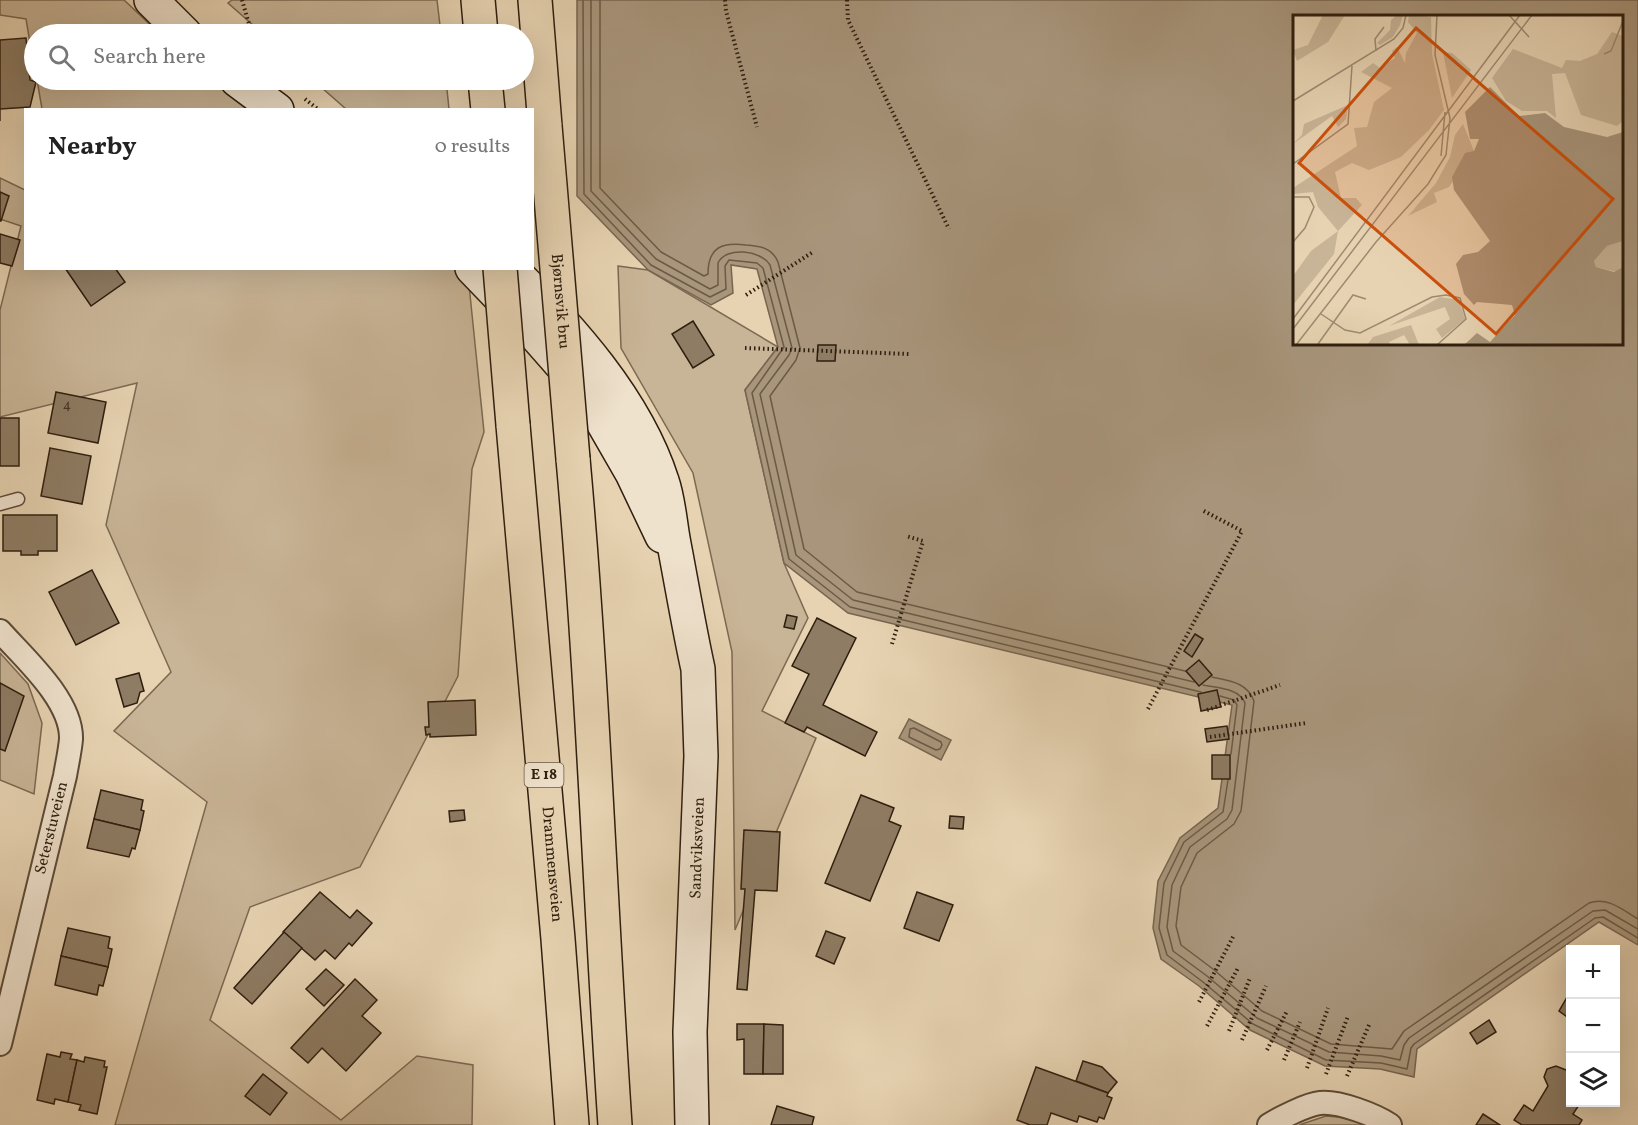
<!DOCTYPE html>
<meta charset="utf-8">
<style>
:root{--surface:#fff;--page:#f2f2f2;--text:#222;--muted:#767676;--line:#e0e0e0}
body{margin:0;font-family:Vollkorn,serif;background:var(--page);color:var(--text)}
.controls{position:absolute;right:18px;bottom:18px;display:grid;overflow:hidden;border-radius:0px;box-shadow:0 6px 24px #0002}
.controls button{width:54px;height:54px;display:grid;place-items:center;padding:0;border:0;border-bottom:2px solid var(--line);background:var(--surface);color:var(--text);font:30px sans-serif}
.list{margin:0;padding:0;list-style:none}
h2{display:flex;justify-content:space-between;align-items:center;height:78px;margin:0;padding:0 24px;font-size:26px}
h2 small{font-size:20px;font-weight:400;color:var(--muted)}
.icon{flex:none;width:33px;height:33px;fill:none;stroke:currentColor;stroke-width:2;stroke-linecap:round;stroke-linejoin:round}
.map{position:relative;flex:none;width:1638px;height:1125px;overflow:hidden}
.search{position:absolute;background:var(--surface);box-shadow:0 6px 24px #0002;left:24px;top:24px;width:510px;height:66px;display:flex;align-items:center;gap:15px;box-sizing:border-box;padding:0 21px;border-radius:33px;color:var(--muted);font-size:22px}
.panel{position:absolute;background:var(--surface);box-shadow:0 6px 24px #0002;left:24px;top:108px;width:510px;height:162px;border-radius:0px}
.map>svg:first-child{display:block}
.green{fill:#c8b496;stroke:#7b6952;stroke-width:1.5}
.water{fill:#a8957b;stroke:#776550;stroke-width:1.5;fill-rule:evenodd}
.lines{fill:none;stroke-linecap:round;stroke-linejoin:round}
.shore{stroke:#6b5a45;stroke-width:1.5}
.building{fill:#8e7c64;stroke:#2e1e0f;stroke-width:1.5}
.lane-casing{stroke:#5c4b38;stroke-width:15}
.street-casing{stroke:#5c4b38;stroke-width:26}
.secondary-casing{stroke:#2e1e0f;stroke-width:36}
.highway-casing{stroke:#2e1e0f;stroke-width:36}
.path{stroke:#2e1e0f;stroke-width:4;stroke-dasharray:1.5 3;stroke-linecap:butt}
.lane{stroke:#efe2cd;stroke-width:12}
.street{stroke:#efe2cd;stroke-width:22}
.secondary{stroke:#efe2cd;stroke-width:33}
.highway{stroke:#e7d3b2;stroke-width:33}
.highway-bridge-casing{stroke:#2e1e0f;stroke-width:36;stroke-linecap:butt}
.highway-bridge{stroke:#e7d3b2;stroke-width:33}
.labels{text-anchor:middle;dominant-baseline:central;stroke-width:5;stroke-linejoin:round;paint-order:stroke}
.number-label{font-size:14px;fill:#463624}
.shield{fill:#efe2cd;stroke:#685948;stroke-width:1.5}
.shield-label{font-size:15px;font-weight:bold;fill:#2e1e0f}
.street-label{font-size:16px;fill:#2e1e0f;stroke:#efe2cd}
.inset-road{fill:none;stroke:#9d8b71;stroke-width:1.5}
.view{fill:#cc500c;fill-opacity:0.15;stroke:#cc500c;stroke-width:3}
.inset-edge{fill:none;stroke:#2e1e0f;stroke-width:3}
</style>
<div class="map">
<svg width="1638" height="1125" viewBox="0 0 1638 1125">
<rect width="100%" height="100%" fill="#e7d3b2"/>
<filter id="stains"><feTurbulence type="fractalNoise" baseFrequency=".00333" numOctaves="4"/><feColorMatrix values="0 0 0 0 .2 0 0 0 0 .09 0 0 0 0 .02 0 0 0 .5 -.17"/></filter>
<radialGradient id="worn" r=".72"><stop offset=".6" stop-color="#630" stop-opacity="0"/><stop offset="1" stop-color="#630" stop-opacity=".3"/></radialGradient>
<g class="green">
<path d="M0 0H124L160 34H34V67L26 19 0 15Z"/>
<path d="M232 0H437L441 34H263L228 3Z"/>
<path d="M37 80H213L252 109H42Z"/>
<path d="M313 80H446L449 109H346Z"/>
<path d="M0 178 25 190 26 268H460L468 275 484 432 472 469 458 676 360 867 250 907 210 1020 341 1120 417 1056 473 1065 472 1125H115L207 802 114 731 171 672 106 525 137 383 0 417V310L21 226 0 219Z"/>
<path d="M618 266 648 270 778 347 745 390 784 563 808 618 762 711 816 738 735 930 732 652 693 473 621 348Z"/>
<path d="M0 653 28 684 42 723 34 794 0 780Z"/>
<path d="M1326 1116 1361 1119 1370 1125H1299Z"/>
</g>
<g class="water">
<path d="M577 0H1638V945L1599 922 1417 1049 1414 1077 1380 1069 1325 1066 1250 1030 1199 986 1161 959 1153 928 1158 881 1180 838 1218 808 1232 705 848 613 784 563 745 390 778 347 757 269 731 265 733 293 711 305 648 270 577 196ZM1294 16H1622V344H1294Z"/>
<path d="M909 719 951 740 941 760 899 738Z"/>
</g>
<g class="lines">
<g class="shore">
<path d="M583 0 584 194 651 265 710 297 726 289 725 266 729 260 757 263 763 268 784 347 752 393 789 559 850 607 1201 692"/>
<path d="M591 0V191L656 259 710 289 718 285V263C726 246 761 250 770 265L792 348 789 355 760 394 796 555 853 600 1194 682"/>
<path d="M600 0V188L661 252 704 276 708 274C708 247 722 242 746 245 761 246 772 248 778 262L800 348 796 360 770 396 804 549 857 592 1185 671"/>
<path d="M1212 677C1229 681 1247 682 1254 701L1241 811 1234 824 1197 853 1181 887 1176 926 1181 945 1213 969 1262 1011 1331 1044 1392 1049 1404 1031 1589 903C1607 896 1623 910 1638 919"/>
<path d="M1203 685C1217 688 1239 688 1245 703L1232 810 1227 819 1190 847 1172 885 1167 927 1173 951 1207 976 1257 1018 1329 1052 1381 1056 1400 1060 1404 1045 1409 1038 1593 911 1605 910 1638 929"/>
<path d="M1220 696 1234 700 1237 705 1231 754"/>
<path d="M914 728 941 742 942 745 940 749 936 750 909 737 910 729Z"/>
<path d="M1228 780 1223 812 1184 842 1164 883 1159 928 1167 955 1203 982 1253 1024 1326 1060 1381 1063 1407 1069 1411 1048 1414 1044 1595 918 1603 917 1638 938"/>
</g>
</g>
<g class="building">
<path d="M26 38 30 80 36 82 30 107 0 109V121V40Z"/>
<path d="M0 192 9 196 1 221H0Z"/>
<path d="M0 234 20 240 12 266 0 263Z"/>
<path d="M65 268H115L125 282 91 306Z"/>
<path d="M693 321 714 355 693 368 672 334Z"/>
<path d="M818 345H836L835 361H817Z"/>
<path d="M56 392 106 402 98 443 48 433Z"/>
<rect x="0" y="418" width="19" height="48"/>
<path d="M50 448 91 456 82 504 41 496Z"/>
<path d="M3 515H57V551H38V555H21V551H3Z"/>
<path d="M92 570 119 623 76 645 49 592Z"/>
<path d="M787 615 797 617 794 629 784 627Z"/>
<path d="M817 618 856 638 823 705 877 732 865 756 807 727 804 732 785 723 809 674 792 666Z"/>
<path d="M1195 634 1203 639 1192 657 1184 651Z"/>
<path d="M1199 660 1212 675 1199 686 1186 671Z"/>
<path d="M139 673 144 691 140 692 137 703 124 707 116 679Z"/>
<path d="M0 683 24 696 5 751 0 749Z"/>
<path d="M1217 690 1221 707 1201 711 1198 694Z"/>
<path d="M475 700 476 735 430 737V734L426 735 425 727H429L428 702Z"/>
<path d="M1227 726 1229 739 1207 742 1205 729Z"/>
<rect x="1212" y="755" width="18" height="24"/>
<path d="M101 790 143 800 141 810 144 811 140 830 94 819Z"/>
<path d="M861 795 894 808 889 821 901 826 870 901 825 883Z"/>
<path d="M464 810 465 820 450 822 449 811Z"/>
<path d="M950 816 964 817 963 829 949 828Z"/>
<path d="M94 819 140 830 135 849 132 848 129 857 87 848Z"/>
<path d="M744 830 780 832 777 891 755 890 747 990 737 989 745 889H741Z"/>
<path d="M320 892 350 918 357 910 372 923 352 946 349 943 335 959 325 950 315 960 283 932Z"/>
<path d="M917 892 953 905 939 941 904 928Z"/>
<path d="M68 928 110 937 108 948 112 949 108 967 61 956Z"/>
<path d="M826 931 845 938 834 964 816 956Z"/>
<path d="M284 932 302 948 252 1004 234 988Z"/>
<path d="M61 956 108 967 103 986 99 985 97 995 55 985Z"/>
<path d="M326 969 344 985 324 1006 306 989Z"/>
<path d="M355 979 377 1000 362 1016 381 1033 346 1071 322 1048 308 1063 291 1048Z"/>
<path d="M1570 992V1019L1559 1011Z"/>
<path d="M1489 1020 1496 1032 1477 1044 1470 1033Z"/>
<path d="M737 1024H764L763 1074H744V1039L737 1040Z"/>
<path d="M764 1024 783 1025V1074H763Z"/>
<path d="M61 1052 72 1054 70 1059 77 1060 68 1102 55 1099 54 1104 37 1100 47 1054 60 1057Z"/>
<path d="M85 1057 105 1061 104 1067H107L97 1114 79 1110 81 1105 68 1102 77 1060 84 1062Z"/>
<path d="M1083 1061 1102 1067 1117 1082 1108 1093 1076 1081Z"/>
<path d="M1570 1063V1102H1581L1573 1114 1582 1120 1579 1125H1522L1514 1120 1524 1105 1533 1111 1548 1086 1544 1077 1547 1069 1556 1066 1566 1070Z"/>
<path d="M1036 1067 1108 1093 1107 1096 1112 1098 1104 1119 1099 1117 1097 1122 1079 1116 1077 1122 1051 1113 1047 1125H1030L1017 1120Z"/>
<path d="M263 1074 287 1093 270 1115 245 1096Z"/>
<path d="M777 1106 814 1117 812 1125H771Z"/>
<path d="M1483 1114 1500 1125H1476Z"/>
</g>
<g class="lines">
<g class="lane-casing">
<path id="lane" d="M0 504 18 499"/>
</g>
<g class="street-casing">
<g id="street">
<path d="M0 631C24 658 72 700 71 739 70 751 67 764 65 776L0 1044"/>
<path d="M1269 1125C1280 1118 1308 1104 1320 1103 1339 1101 1375 1115 1390 1125"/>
</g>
</g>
<g class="secondary-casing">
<g id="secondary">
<path d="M151 0 185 34"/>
<path d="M237 80 277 110"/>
<path d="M472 268 524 322 575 380 590 400 632 473 662 536"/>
<path d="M510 268C570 327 636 400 662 481 669 501 670 524 674 544 682 586 689 628 698 669L701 756 690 1032 692 1125"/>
</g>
</g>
<g class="highway-casing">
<g id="highway">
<path d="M478 0 481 34"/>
<path d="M535 0 545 126"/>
<path d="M485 80 488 110"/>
<path id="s1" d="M513 425 558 939 572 1125"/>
<path d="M573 459C593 680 600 903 615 1125"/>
</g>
</g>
<g class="path">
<path d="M242 0 252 34"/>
<path d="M725 0 726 11 757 127"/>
<path d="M847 0 848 20 949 229"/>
<path d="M215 27 224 34"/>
<path d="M305 99 319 110"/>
<path d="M746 295 813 252"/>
<path d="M745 348 909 354"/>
<path d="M892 644 923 541 906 536"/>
<path d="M1148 709 1242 531 1202 510"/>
<path d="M1207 710 1280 685"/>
<path d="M1210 737 1306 723"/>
<path d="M1199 1002 1234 935"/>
<path d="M1207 1026 1238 968"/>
<path d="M1229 1031 1250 978"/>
<path d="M1242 1040 1266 986"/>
<path d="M1267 1050 1287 1011"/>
<path d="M1284 1060 1300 1022"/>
<path d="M1307 1068 1328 1008"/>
<path d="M1326 1074 1348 1016"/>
<path d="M1347 1076 1369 1025"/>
</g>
<use href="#lane" class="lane"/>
<use href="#street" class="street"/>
<use href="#secondary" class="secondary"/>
<use href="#highway" class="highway"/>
<g class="highway-bridge-casing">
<g id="highway-bridge">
<path id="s2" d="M545 126 573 459"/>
<path d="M500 268 513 425"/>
</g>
</g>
<use href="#highway-bridge" class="highway-bridge"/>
</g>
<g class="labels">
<g class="number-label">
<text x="67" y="405">4</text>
</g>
<rect class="shield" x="524.5" y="763" width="39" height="24" rx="4.5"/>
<g class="shield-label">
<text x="544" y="775">E 18</text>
</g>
<g class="street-label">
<text stroke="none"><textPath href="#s2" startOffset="176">Bjørnsvik bru</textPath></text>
<text transform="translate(52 828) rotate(-76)">Seterstuveien</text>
<text transform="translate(698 848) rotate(-88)">Sandviksveien</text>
<text stroke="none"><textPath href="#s1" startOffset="441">Drammensveien</textPath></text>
</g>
</g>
<g transform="translate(1293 15)">
<rect width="330" height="330" fill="#e7d3b2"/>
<path d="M30 0H52L35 27 4 46 0 35 15 30ZM104 0H110L107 10 100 22 87 30 84 28 97 15 98 5ZM116 0 138 2 139 39 151 95 136 115 108 142 76 155 59 148 42 157 48 183H63L69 190 45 216 41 239 0 290V261L18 236 45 216 25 192 20 177 0 179V173L64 131 61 113 74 112 81 87 99 73 68 57 80 48 87 53 102 43 99 36 104 32 112 48 113 38 124 18 115 7ZM319 17 330 21V106L324 111 288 100 272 58 259 59 263 103 254 96H229L213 86 199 63 220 34 269 53 273 45 287 46 304 39ZM150 37 159 38 178 55 159 83ZM55 90 53 104 45 112 39 101 0 129 9 120 11 109ZM170 109 181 136 156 172 141 178 144 187 115 201 143 168 157 142 162 120ZM330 226V252L324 257 303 252 301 246 314 231ZM147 282 166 285 172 304 149 323 143 314 157 304 152 292 96 311ZM118 310 126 330H117L111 320 96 327 97 330H74L80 322Z" fill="#c8b496"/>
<path d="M197 72 226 101 252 98 271 112 314 122 330 117V226L314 231 301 246 303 252 321 257 330 252V330H171L184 318 197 327 222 300 219 290 184 287 181 290 171 279 163 249 170 240 185 237 197 226 161 175 159 162 172 138 181 136 186 124H177L172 97Z" fill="#a8957b"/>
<path class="inset-road" d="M216 0 236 22M83 36 82 24 91 12M311 39 318 36 330 6M0 86 101 24 110 13 113 0M148 141 152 97M0 149 55 109 59 51M0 182H16L21 192 12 213 0 227M28 299 52 315 67 318 139 282 153 280 167 283 173 304 144 330M0 304 227 0M0 314 239 0M25 329 60 280 73 284M3 330 83 227 135 169 153 140 157 103 142 40 144 0"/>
<path class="view" d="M123 13 320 184 203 319 6 148Z"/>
<rect width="330" height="330" class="inset-edge"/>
</g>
<rect width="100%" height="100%" filter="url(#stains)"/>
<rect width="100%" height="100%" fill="url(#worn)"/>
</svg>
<div class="controls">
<button>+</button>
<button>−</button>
<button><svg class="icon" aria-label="layers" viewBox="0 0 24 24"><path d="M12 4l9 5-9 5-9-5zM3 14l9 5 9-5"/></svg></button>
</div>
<div class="search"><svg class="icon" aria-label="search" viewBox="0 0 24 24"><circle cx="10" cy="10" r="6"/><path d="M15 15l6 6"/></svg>Search here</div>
<section class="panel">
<h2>Nearby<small>0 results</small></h2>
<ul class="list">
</ul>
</section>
</div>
